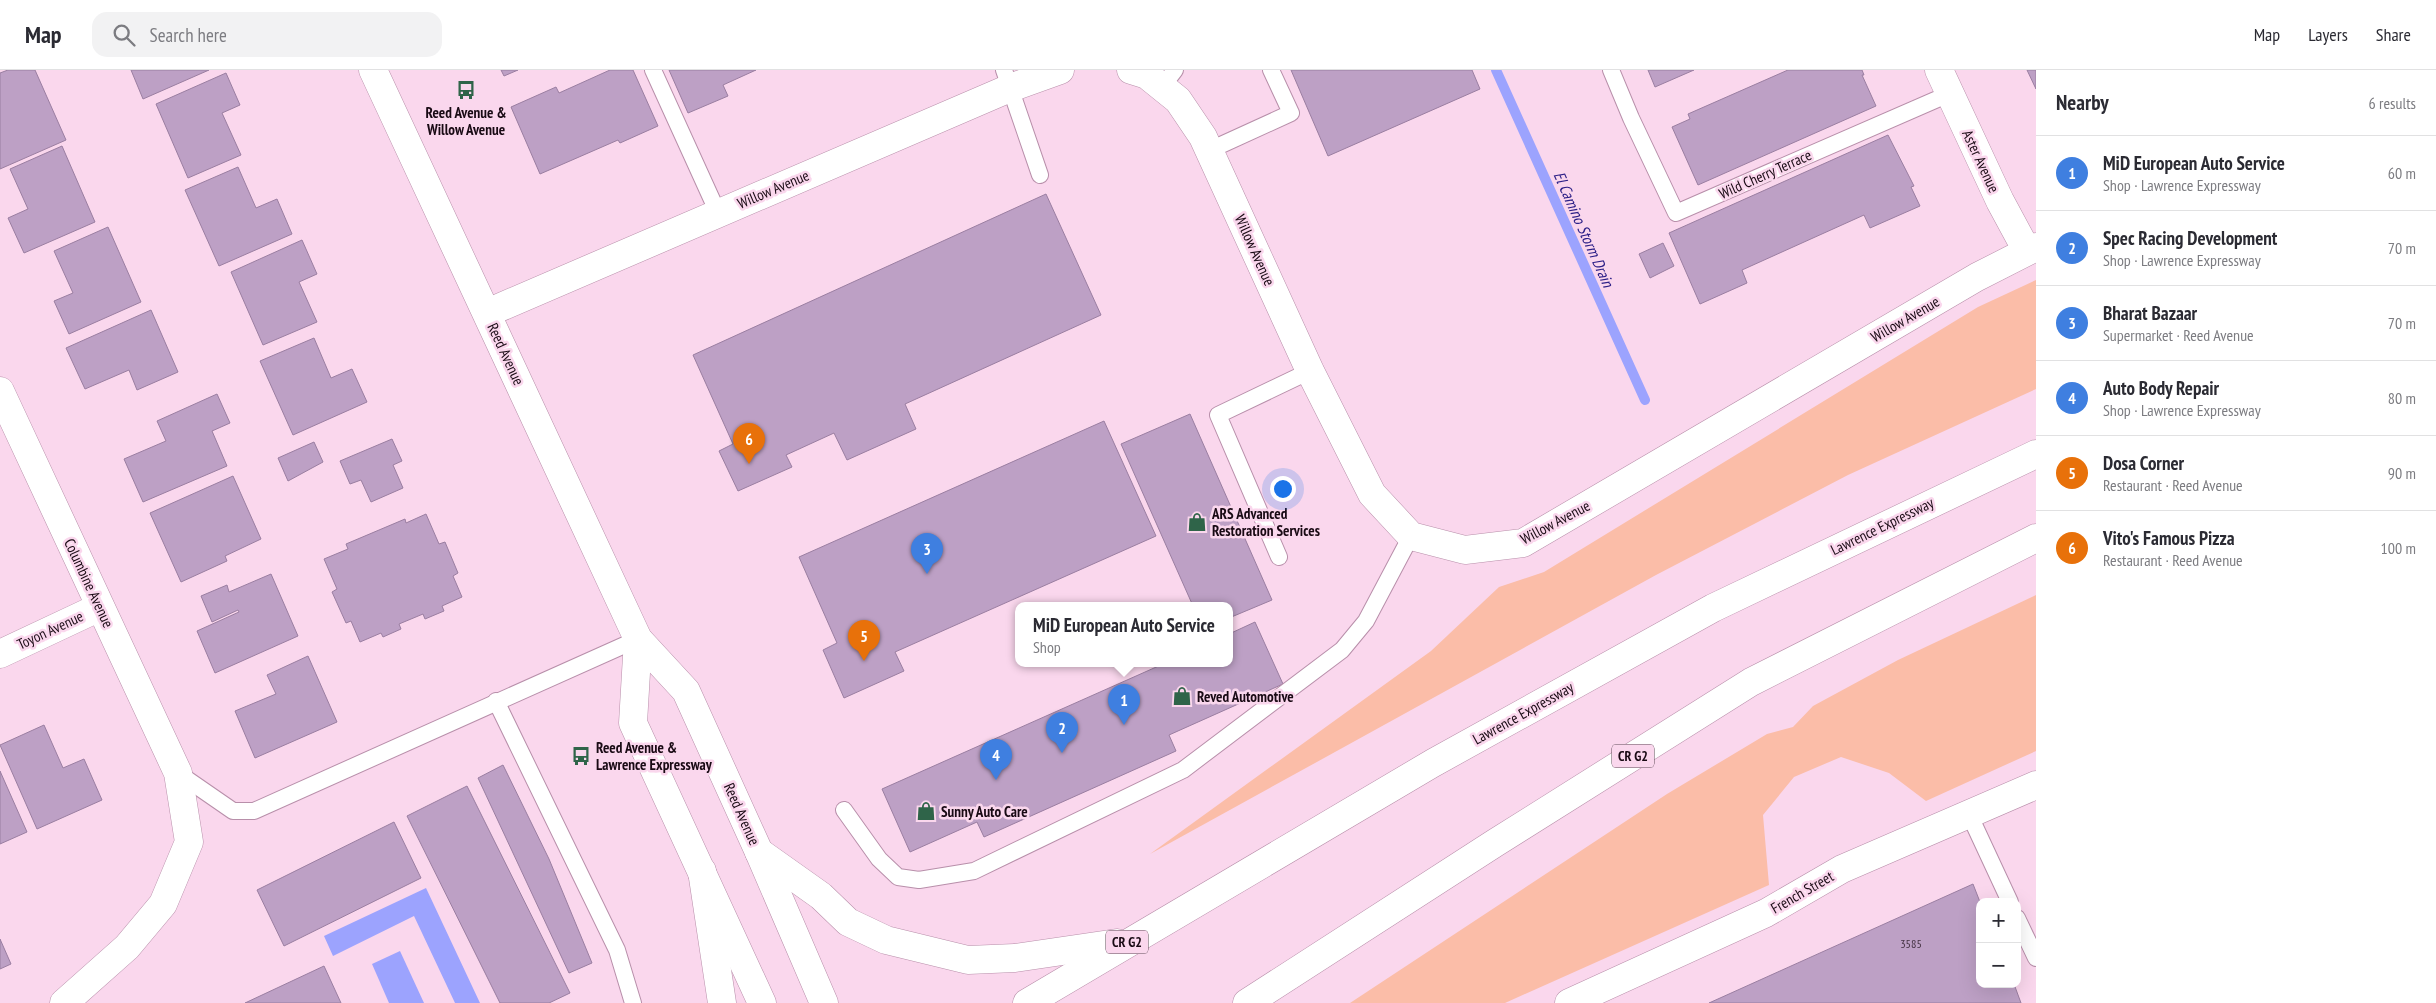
<!DOCTYPE html>
<meta charset="utf-8">
<style>
:root{--surface:#fff;--page:#f2f2f3;--text:#2b2b33;--muted:#7c7c81;--line:#e1e1e2;--accent:#2f6449}
body{margin:0;font-family:"PT Sans Narrow",sans-serif;background:var(--page);color:var(--text)}
.controls{position:absolute;right:15px;bottom:15px;display:grid;overflow:hidden;border-radius:10px;box-shadow:0 5px 20px #0002}
.controls button{width:45px;height:45px;display:grid;place-items:center;padding:0;border:0;border-bottom:1px solid var(--line);background:var(--surface);color:var(--text);font:25px sans-serif}
.you{position:absolute;left:1282px;top:418px;width:18px;height:18px;margin:-12px;border:4px solid #fff;border-radius:50%;background:#1a73e8;box-shadow:0 0 0 8px #1a73e833}
.badge{display:grid;place-items:center;width:32px;height:32px;border-radius:50%;background:var(--accent);color:#fff;font-size:16px;font-weight:700}
.pin{position:absolute;translate:-50% -41px;filter:drop-shadow(0 1px 2px #0008)}
.pin::after{content:'';position:absolute;top:26px;width:18px;height:15px;background:inherit;clip-path:polygon(0 0,100% 0,50% 100%)}
.popup{position:absolute;left:1015px;top:532px;width:218px;height:65px;box-sizing:border-box;display:grid;place-content:center;border-radius:10px;background:var(--surface);filter:drop-shadow(0 1px 4px #0005);font-size:16px;white-space:nowrap;color:var(--muted)}
.popup b{font-size:19px;color:var(--text)}
.popup::after{content:'';position:absolute;left:50%;top:100%;margin-left:-10px;border:10px solid transparent;border-top-color:var(--surface)}
.list{margin:0;padding:0;list-style:none}
h2{display:flex;justify-content:space-between;align-items:center;height:65px;margin:0;padding:0 20px;font-size:21px}
h2 small{font-size:16px;font-weight:400;color:var(--muted)}
.list li{display:grid;grid-template-columns:32px 1fr auto;gap:15px;align-items:center;box-sizing:border-box;height:75px;padding:0 20px;border-top:1px solid var(--line)}
.list b{display:block;font-size:19px;white-space:nowrap}
.list p{margin:0;font-size:16px;white-space:nowrap;color:var(--muted)}
.list em{font-size:16px;font-style:normal;color:var(--muted)}
.icon{flex:none;width:28px;height:28px;fill:none;stroke:currentColor;stroke-width:2;stroke-linecap:round;stroke-linejoin:round}
.map{position:relative;flex:none;width:2036px;height:933px;overflow:hidden}
header{display:flex;align-items:center;gap:30px;box-sizing:border-box;height:70px;padding:0 25px;background:var(--surface);border-bottom:1px solid var(--line)}
header strong{font-size:24px}
nav{display:flex;gap:28px;margin-inline-start:auto;font-size:18px}
.search{width:350px;height:45px;background:var(--page);display:flex;align-items:center;gap:12px;box-sizing:border-box;padding:0 18px;border-radius:15px;color:var(--muted);font-size:19px}
main{display:flex}
aside{flex:1;background:var(--surface)}
.map>svg:first-child{display:block}
.green{fill:#fbbda8}
.water{fill:#9ca3fe}
.lines{fill:none;stroke-linecap:round;stroke-linejoin:round}
.stream{stroke:#9ca3fe;stroke-width:10}
.building{fill:#bda0c5;stroke:#9a7ea1}
.lane-casing{stroke:#b88faa;stroke-width:18}
.street-casing{stroke:#b88faa;stroke-width:29}
.secondary-casing{stroke:#b88faa;stroke-width:29}
.highway-casing{stroke:#b88faa;stroke-width:29}
.lane{stroke:#fff;stroke-width:16}
.street{stroke:#fff;stroke-width:28}
.secondary{stroke:#fff;stroke-width:28}
.highway{stroke:#fff;stroke-width:28}
.labels{text-anchor:middle;dominant-baseline:central;stroke-width:5;stroke-linejoin:round;paint-order:stroke}
.number-label{font-size:12px;fill:#423040}
.shield{fill:#fad7ed;stroke:#5c4855;stroke-width:1}
.shield-label{font-size:14px;font-weight:bold;fill:#190a14}
.poi-label{font-size:15px;font-weight:bold;fill:#190a14;stroke:#fad7ed;text-anchor:start}
.street-label{font-size:15px;fill:#190a14;stroke:#fad7ed}
.water-label{font-size:16px;font-style:italic;fill:#2d2087;stroke:#fad7ed}
</style>
<header>
<strong>Map</strong>
<div class="search"><svg class="icon" aria-label="search" viewBox="0 0 24 24"><circle cx="10" cy="10" r="6"/><path d="M15 15l6 6"/></svg>Search here</div>
<nav><a>Map</a><a>Layers</a><a>Share</a></nav>
</header>
<main>
<div class="map">
<svg width="2036" height="933" viewBox="0 0 2036 933">
<rect width="100%" height="100%" fill="#fad7ed"/>
<g class="green">
<path d="M2036 210V319L1848 405 1656 505 1150 784 1431 581 1499 517 1544 502 1978 237Z"/>
<path d="M2036 525V681L1926 731 1889 703 1841 687 1794 707 1763 745 1769 815 1505 933H1350L1667 724 1767 664 1793 657 1813 636 1898 590Z"/>
</g>
<g class="water">
<path d="M426 818 480 933H455L414 846 333 886 324 866Z"/>
<path d="M400 881 424 933H389L372 894Z"/>
</g>
<g class="lines">
<path class="stream" d="M1496 0 1645 330"/>
</g>
<g class="building">
<path d="M8 0H35L66 70 0 99V3Z"/>
<path d="M131 0H209L143 29Z"/>
<path d="M501 0H518L504 6Z"/>
<path d="M610 0H633L658 56 620 73 618 70 540 104 511 37 556 17 559 23Z"/>
<path d="M669 0H756L723 15 728 26 688 43Z"/>
<path d="M1291 0H1472L1480 19 1328 86Z"/>
<path d="M1648 0H1694L1655 17Z"/>
<path d="M1788 0H1862L1864 5H1862L1876 36 1698 115 1672 57 1690 49 1688 44Z"/>
<path d="M2027 0H2036V19Z"/>
<path d="M226 3 240 35 222 43 241 85 188 108 156 34Z"/>
<path d="M1888 65 1914 116 1911 117 1920 136 1870 158 1864 145 1742 200 1747 213 1700 234 1669 163Z"/>
<path d="M62 76 95 152 24 183 8 148 28 139 10 99Z"/>
<path d="M238 97 256 138 277 129 292 164 219 196 185 120Z"/>
<path d="M1046 124 1101 245 905 334 916 359 847 390 834 363 786 385 792 397 738 421 719 381 733 374 693 285Z"/>
<path d="M108 157 141 232 69 264 54 231 73 223 54 181Z"/>
<path d="M302 170 317 204 299 212 317 252 263 275 231 202Z"/>
<path d="M1663 173 1674 196 1650 208 1639 184Z"/>
<path d="M151 240 178 302 137 320 129 300 85 319 66 278Z"/>
<path d="M314 268 331 308 352 299 367 332 293 365 260 291Z"/>
<path d="M217 324 230 353 212 361 227 396 143 432 124 389 166 371 157 351Z"/>
<path d="M1190 344 1272 530 1229 548V536H1193L1121 374Z"/>
<path d="M1104 351 1156 466 895 582 904 601 844 628 823 580 837 573 799 487Z"/>
<path d="M392 369 402 391 393 395 403 418 371 432 361 410 350 414 340 391Z"/>
<path d="M314 372 323 392 288 411 278 388Z"/>
<path d="M233 406 261 469 225 486 227 491 181 512 150 443Z"/>
<path d="M426 444 439 474 445 472 458 503 453 506 462 527 442 536 444 541 425 549 423 544 399 554 401 559 383 567 381 563 360 572 351 551 346 553 332 522 337 519 324 489 348 479 346 474 405 449 406 453Z"/>
<path d="M271 504 298 566 215 603 197 561 239 542 238 540 212 552 201 526 227 515 229 522Z"/>
<path d="M1255 552 1283 614 1169 665 1176 681 984 767 977 752 910 782 882 719 1163 594H1229V564Z"/>
<path d="M308 586 337 652 255 688 235 641 276 624 267 605Z"/>
<path d="M44 655 63 698 84 689 102 730 37 759 0 675Z"/>
<path d="M503 695 549 789 592 893 569 903 478 708Z"/>
<path d="M0 701 27 762 0 774Z"/>
<path d="M467 716 570 923 549 933H500L407 746Z"/>
<path d="M394 752 421 808 284 876 257 820Z"/>
<path d="M1973 814 1980 832V914H2014L2021 933H1709Z"/>
<path d="M0 869 11 894 0 899Z"/>
<path d="M324 896 341 933H245Z"/>
</g>
<g class="lines">
<g class="lane-casing">
<g id="lane">
<path d="M653 0 718 143"/>
<path d="M1004 0 1040 105"/>
<path d="M1611 0 1631 48 1676 143 1949 24"/>
<path d="M1162 17 1175 0"/>
<path d="M1210 80 1291 43 1271 0"/>
<path d="M1279 487 1218 345 1310 301"/>
<path d="M496 631 617 880 633 933"/>
<path d="M178 703 233 741H254L638 569"/>
<path d="M844 740 879 789 898 807 919 810 974 801 1183 700 1342 580 1366 551 1411 466"/>
<path d="M1970 746 2010 832"/>
<path d="M2017 848 2036 888"/>
</g>
</g>
<g class="street-casing">
<g id="street">
<path d="M1131 0 1147 5 1178 30 1203 67 1310 301 1372 424 1411 466 1465 480 1523 473 1977 207 2036 177"/>
<path d="M1939 0 2000 131 2027 181"/>
<path d="M487 243 1010 18 1060 0"/>
<path d="M0 321 178 703 189 772 163 834 127 877 64 933"/>
<path d="M0 584 100 537"/>
<path d="M1569 933 1766 843 1842 799 2036 715"/>
</g>
</g>
<g class="secondary-casing">
<g id="secondary">
<path d="M373 0 638 569 686 621 759 782 824 933"/>
<path d="M638 569 633 653 762 933"/>
</g>
</g>
<g class="highway-casing">
<g id="highway">
<path d="M759 782 821 826 848 852 886 870 968 890 1015 888 1117 873"/>
<path d="M702 801 722 933"/>
<path d="M1027 933 1433 693 1713 538 2036 384"/>
<path d="M1247 933 1495 773 1751 612 2036 468"/>
</g>
</g>
<use href="#lane" class="lane"/>
<use href="#street" class="street"/>
<use href="#secondary" class="secondary"/>
<use href="#highway" class="highway"/>
</g>
<defs>
<g id="bus-bare" transform="scale(1.5)"><path d="M-5-6H5V4H4V6H2V4H-2V6H-4V4H-5ZM-3.5-4V0h7V-4ZM-3.5 1.2v1.5H-2V1.2ZM2 1.2v1.5H3.5V1.2Z" fill="#2f6449" stroke="#fad7ed" stroke-width="2.5" paint-order="stroke"/></g>
<g id="shop-bare" transform="scale(1.5)"><path d="M-5-2.5h2.3a2.7 3.5 0 0 1 5.4 0H5L5.5 6h-11ZM-1.5-2.5h3a1.5 2.3 0 0 0-3 0Z" fill="#2f6449" stroke="#fad7ed" stroke-width="2.5" paint-order="stroke"/></g>
</defs>
<g fill-rule="evenodd">
<use href="#bus-bare" x="466" y="20"/>
<use href="#shop-bare" x="1197" y="452"/>
<use href="#shop-bare" x="1182" y="626"/>
<use href="#bus-bare" x="581" y="686"/>
<use href="#shop-bare" x="926" y="741"/>
</g>
<g class="labels">
<g class="number-label">
<text x="1911" y="873">3585</text>
</g>
<g class="shield">
<rect x="1612" y="674.5" width="42" height="23" rx="4"/>
<rect x="1106" y="860.5" width="42" height="23" rx="4"/>
</g>
<g class="shield-label">
<text x="1633" y="686">CR G2</text>
<text x="1127" y="872">CR G2</text>
</g>
<g class="poi-label">
<text x="466" y="42" text-anchor="middle">Reed Avenue &amp;<tspan x="466" dy="17">Willow Avenue</tspan></text>
<text x="1212" y="443">ARS Advanced<tspan x="1212" dy="17">Restoration Services</tspan></text>
<text x="1197" y="626">Reved Automotive</text>
<text x="596" y="677">Reed Avenue &amp;<tspan x="596" dy="17">Lawrence Expressway</tspan></text>
<text x="941" y="741">Sunny Auto Care</text>
</g>
<g class="street-label">
<text transform="translate(1981 91) rotate(65)">Aster Avenue</text>
<text transform="translate(1765 104) rotate(-24)">Wild Cherry Terrace</text>
<text transform="translate(773 119) rotate(-23)">Willow Avenue</text>
<text transform="translate(1255 180) rotate(66)">Willow Avenue</text>
<text transform="translate(1905 249) rotate(-30)">Willow Avenue</text>
<text transform="translate(506 284) rotate(65)">Reed Avenue</text>
<text transform="translate(1555 452) rotate(-28)">Willow Avenue</text>
<text transform="translate(1882 456) rotate(-26)">Lawrence Expressway</text>
<text transform="translate(89 513) rotate(65)">Columbine Avenue</text>
<text transform="translate(50 560) rotate(-25)">Toyon Avenue</text>
<text transform="translate(1523 643) rotate(-29)">Lawrence Expressway</text>
<text transform="translate(742 744) rotate(66)">Reed Avenue</text>
<text transform="translate(1802 822) rotate(-30)">French Street</text>
</g>
<g class="water-label">
<text transform="translate(1584 159) rotate(66)">El Camino Storm Drain</text>
</g>
</g>
</svg>
<div class="controls">
<button>+</button>
<button>−</button>
</div>
<div class="you"></div>
<div class="pin badge" style="left:1124px;top:655px;background:#3f7fe0">1</div>
<div class="popup"><b>MiD European Auto Service</b>Shop</div>
<div class="pin badge" style="left:1062px;top:683px;background:#3f7fe0">2</div>
<div class="pin badge" style="left:927px;top:504px;background:#3f7fe0">3</div>
<div class="pin badge" style="left:996px;top:710px;background:#3f7fe0">4</div>
<div class="pin badge" style="left:864px;top:591px;background:#e8710a">5</div>
<div class="pin badge" style="left:749px;top:394px;background:#e8710a">6</div>
</div>
<aside>
<h2>Nearby<small>6 results</small></h2>
<ul class="list">
<li><span class="badge" style="background:#3f7fe0">1</span><div><b>MiD European Auto Service</b><p>Shop · Lawrence Expressway</p></div><em>60 m</em></li>
<li><span class="badge" style="background:#3f7fe0">2</span><div><b>Spec Racing Development</b><p>Shop · Lawrence Expressway</p></div><em>70 m</em></li>
<li><span class="badge" style="background:#3f7fe0">3</span><div><b>Bharat Bazaar</b><p>Supermarket · Reed Avenue</p></div><em>70 m</em></li>
<li><span class="badge" style="background:#3f7fe0">4</span><div><b>Auto Body Repair</b><p>Shop · Lawrence Expressway</p></div><em>80 m</em></li>
<li><span class="badge" style="background:#e8710a">5</span><div><b>Dosa Corner</b><p>Restaurant · Reed Avenue</p></div><em>90 m</em></li>
<li><span class="badge" style="background:#e8710a">6</span><div><b>Vito's Famous Pizza</b><p>Restaurant · Reed Avenue</p></div><em>100 m</em></li>
</ul>
</aside>
</main>
